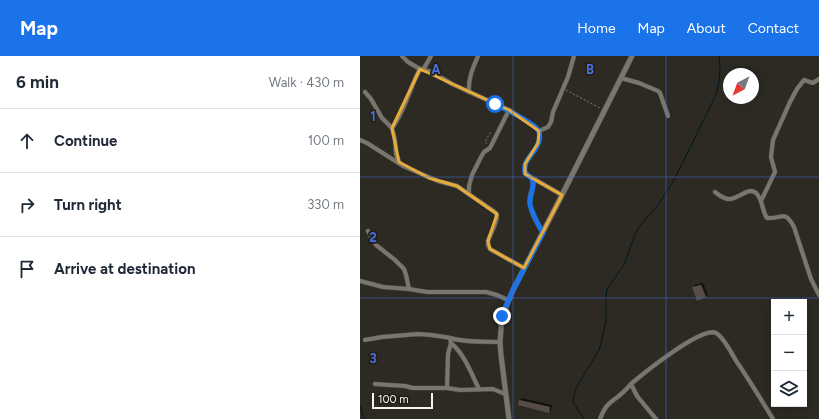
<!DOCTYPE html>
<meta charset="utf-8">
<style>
:root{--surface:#fff;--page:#f6f6f7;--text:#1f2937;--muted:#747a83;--line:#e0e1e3;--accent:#1a73e8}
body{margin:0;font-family:Figtree,sans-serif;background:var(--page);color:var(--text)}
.controls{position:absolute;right:12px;bottom:12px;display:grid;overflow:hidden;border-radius:0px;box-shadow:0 2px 10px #0003}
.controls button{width:36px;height:36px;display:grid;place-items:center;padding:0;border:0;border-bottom:1px solid var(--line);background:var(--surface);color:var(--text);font:20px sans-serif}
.compass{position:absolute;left:363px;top:12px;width:36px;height:36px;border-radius:50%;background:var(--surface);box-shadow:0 2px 10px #0003;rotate:221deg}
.scale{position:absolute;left:12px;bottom:10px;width:61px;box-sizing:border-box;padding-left:4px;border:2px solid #f5f3ee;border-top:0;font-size:11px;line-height:14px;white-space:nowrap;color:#f5f3ee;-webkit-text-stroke:3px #232019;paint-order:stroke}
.stop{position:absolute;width:12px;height:12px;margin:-9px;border:3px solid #1a73e8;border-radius:50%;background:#fff}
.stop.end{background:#1a73e8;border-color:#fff;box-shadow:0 1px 4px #0008}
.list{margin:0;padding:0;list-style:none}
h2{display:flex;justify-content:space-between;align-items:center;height:52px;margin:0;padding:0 16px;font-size:17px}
h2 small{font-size:13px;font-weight:400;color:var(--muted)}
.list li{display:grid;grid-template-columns:26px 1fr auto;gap:12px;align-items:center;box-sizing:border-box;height:64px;padding:0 16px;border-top:1px solid var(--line)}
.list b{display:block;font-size:15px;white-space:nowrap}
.list em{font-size:13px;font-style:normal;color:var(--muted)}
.icon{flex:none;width:22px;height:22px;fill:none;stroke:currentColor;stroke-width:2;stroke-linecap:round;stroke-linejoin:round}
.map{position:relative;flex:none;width:459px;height:363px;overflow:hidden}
header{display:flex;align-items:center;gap:24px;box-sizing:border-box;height:56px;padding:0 20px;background:var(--accent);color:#fff}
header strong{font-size:19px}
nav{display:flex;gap:22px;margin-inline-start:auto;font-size:14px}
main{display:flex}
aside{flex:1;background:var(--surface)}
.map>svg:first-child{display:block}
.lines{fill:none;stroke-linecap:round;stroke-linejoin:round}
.stream{stroke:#001720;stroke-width:1}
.building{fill:#564d49;filter:url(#shadow)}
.minor-casing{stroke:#4b4942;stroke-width:5}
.tertiary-casing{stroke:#4b4942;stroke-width:6}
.path{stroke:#82807a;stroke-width:1;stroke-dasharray:2 2;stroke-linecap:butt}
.minor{stroke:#79766d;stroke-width:4}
.tertiary{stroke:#79766d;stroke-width:5}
.route{stroke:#1a73e8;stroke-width:5}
.marked{fill:none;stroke:#e9ab38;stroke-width:3;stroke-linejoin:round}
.grid{fill:none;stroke:#486fdc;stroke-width:1;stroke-opacity:0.55}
.grid-label{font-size:13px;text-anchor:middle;font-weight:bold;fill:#486fdc;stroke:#232019;stroke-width:3.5;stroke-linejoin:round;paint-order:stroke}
</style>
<header>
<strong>Map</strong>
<nav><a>Home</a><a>Map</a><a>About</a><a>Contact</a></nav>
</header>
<main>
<aside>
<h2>6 min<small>Walk · 430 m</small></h2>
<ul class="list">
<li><svg class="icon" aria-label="ahead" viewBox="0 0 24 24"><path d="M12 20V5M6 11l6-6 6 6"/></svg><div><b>Continue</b></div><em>100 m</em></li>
<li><svg class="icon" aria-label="right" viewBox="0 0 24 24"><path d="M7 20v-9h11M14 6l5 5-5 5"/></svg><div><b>Turn right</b></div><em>330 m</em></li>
<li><svg class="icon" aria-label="arrive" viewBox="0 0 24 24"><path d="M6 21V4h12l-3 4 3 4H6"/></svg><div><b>Arrive at destination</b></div></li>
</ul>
</aside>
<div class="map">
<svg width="459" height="363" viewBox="0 0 459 363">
<defs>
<filter id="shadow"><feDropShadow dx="2" dy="-2" stdDeviation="0" flood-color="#0009"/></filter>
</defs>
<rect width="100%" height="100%" fill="#2c2a23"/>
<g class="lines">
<g class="stream">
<path d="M0 350 4 363"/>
<path d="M224 363 213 346 214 339 216 332 239 294 241 287 246 265V241L247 233 264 209 275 178 278 172 298 149 314 124 353 45C360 31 361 15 359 0"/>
</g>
</g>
<g class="building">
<path d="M341 229 346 241 337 245 332 231Z"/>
<path d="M159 344 190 351 189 357 158 349Z"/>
</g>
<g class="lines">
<g class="minor-casing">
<g id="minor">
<path d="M42 0 48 6 60 13"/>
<path d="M63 14 71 0"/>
<path d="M261 22 279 27 298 35 300 37 308 60"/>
<path d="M5 36 11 43 22 62 32 72 35 84 36 98 39 106 43 110 78 125 97 130 132 154C134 155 136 157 137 159 138 165 130 179 128 185V189L130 193 164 212"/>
<path d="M109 36C108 22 113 12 118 0"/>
<path d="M32 72C45 55 50 31 60 13L72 16 92 28 149 54 174 70 179 75"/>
<path d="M0 84 7 87 40 108"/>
<path d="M172 123C175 132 171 133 170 141 168 153 177 167 183 177"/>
<path d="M355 136C359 139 363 143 369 143 378 144 389 129 397 138 403 145 402 155 407 162 423 163 424 153 434 171L451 223 459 239"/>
<path d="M109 138V130L112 119 121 101 124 96 130 92 149 54"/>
<path d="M202 139 167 119C159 108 174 98 178 88 180 83 180 80 179 75L188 71 191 66 193 56 208 21 214 0"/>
<path d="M401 145 415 116 411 101 413 84 430 46 437 33 444 24 453 27 459 23"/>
<path d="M8 175 16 189 35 204 44 213 46 219 49 233"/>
<path d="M0 225 23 231 49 233 67 236H126L137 239 148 244"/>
<path d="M90 282C106 287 123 285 140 286"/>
<path d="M5 284 22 281 58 278 71 279 85 281 90 282 91 287 88 298 87 332 100 334 133 333 145 338"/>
<path d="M91 287C105 299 111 317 119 333"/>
<path d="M15 328 45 330 53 332H87"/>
<path d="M271 328 277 340 296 363"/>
<path d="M240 363C242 358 244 353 247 350 251 345 257 342 261 338 265 335 268 331 272 327 284 317 342 270 356 277 365 282 373 301 379 309 391 327 402 345 413 363"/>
</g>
</g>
<g class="tertiary-casing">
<path id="tertiary" d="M149 363 141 299 140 286 142 260 153 234 202 139 272 0"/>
</g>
<g class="path">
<path d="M206 34 240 52"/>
<path d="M127 88 125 86 130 77H132"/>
</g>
<use href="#minor" class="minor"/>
<use href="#tertiary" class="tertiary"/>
</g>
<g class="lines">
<path class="route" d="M135 48C145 53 173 66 178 74 182 80 178 89 174 95 169 102 163 107 165 117 167 119 171 121 172 123 176 130 169 139 170 148 172 158 178 168 183 177L153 234 142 260"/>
</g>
<path class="marked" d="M60 13 149 54 179 75 178 87 165 108V118L202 139 164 212 130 193 128 185 137 158 97 130 69 122 39 106 32 72Z"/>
<path class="grid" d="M153 0V363M306 0V363M0 121H459M0 242H459"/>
<g class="grid-label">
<text x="76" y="18">A</text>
<text x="230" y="18">B</text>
<text x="13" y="65">1</text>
<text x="13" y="186">2</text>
<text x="13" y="307">3</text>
</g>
</svg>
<div class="controls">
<button>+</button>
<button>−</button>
<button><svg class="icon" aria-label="layers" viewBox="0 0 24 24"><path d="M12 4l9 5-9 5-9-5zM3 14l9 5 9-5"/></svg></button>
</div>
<svg class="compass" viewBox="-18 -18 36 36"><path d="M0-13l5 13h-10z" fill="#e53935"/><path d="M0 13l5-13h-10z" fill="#747a83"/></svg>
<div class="scale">100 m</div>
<div class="stop" style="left:135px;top:48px"></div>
<div class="stop end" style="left:142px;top:260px"></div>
</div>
</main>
